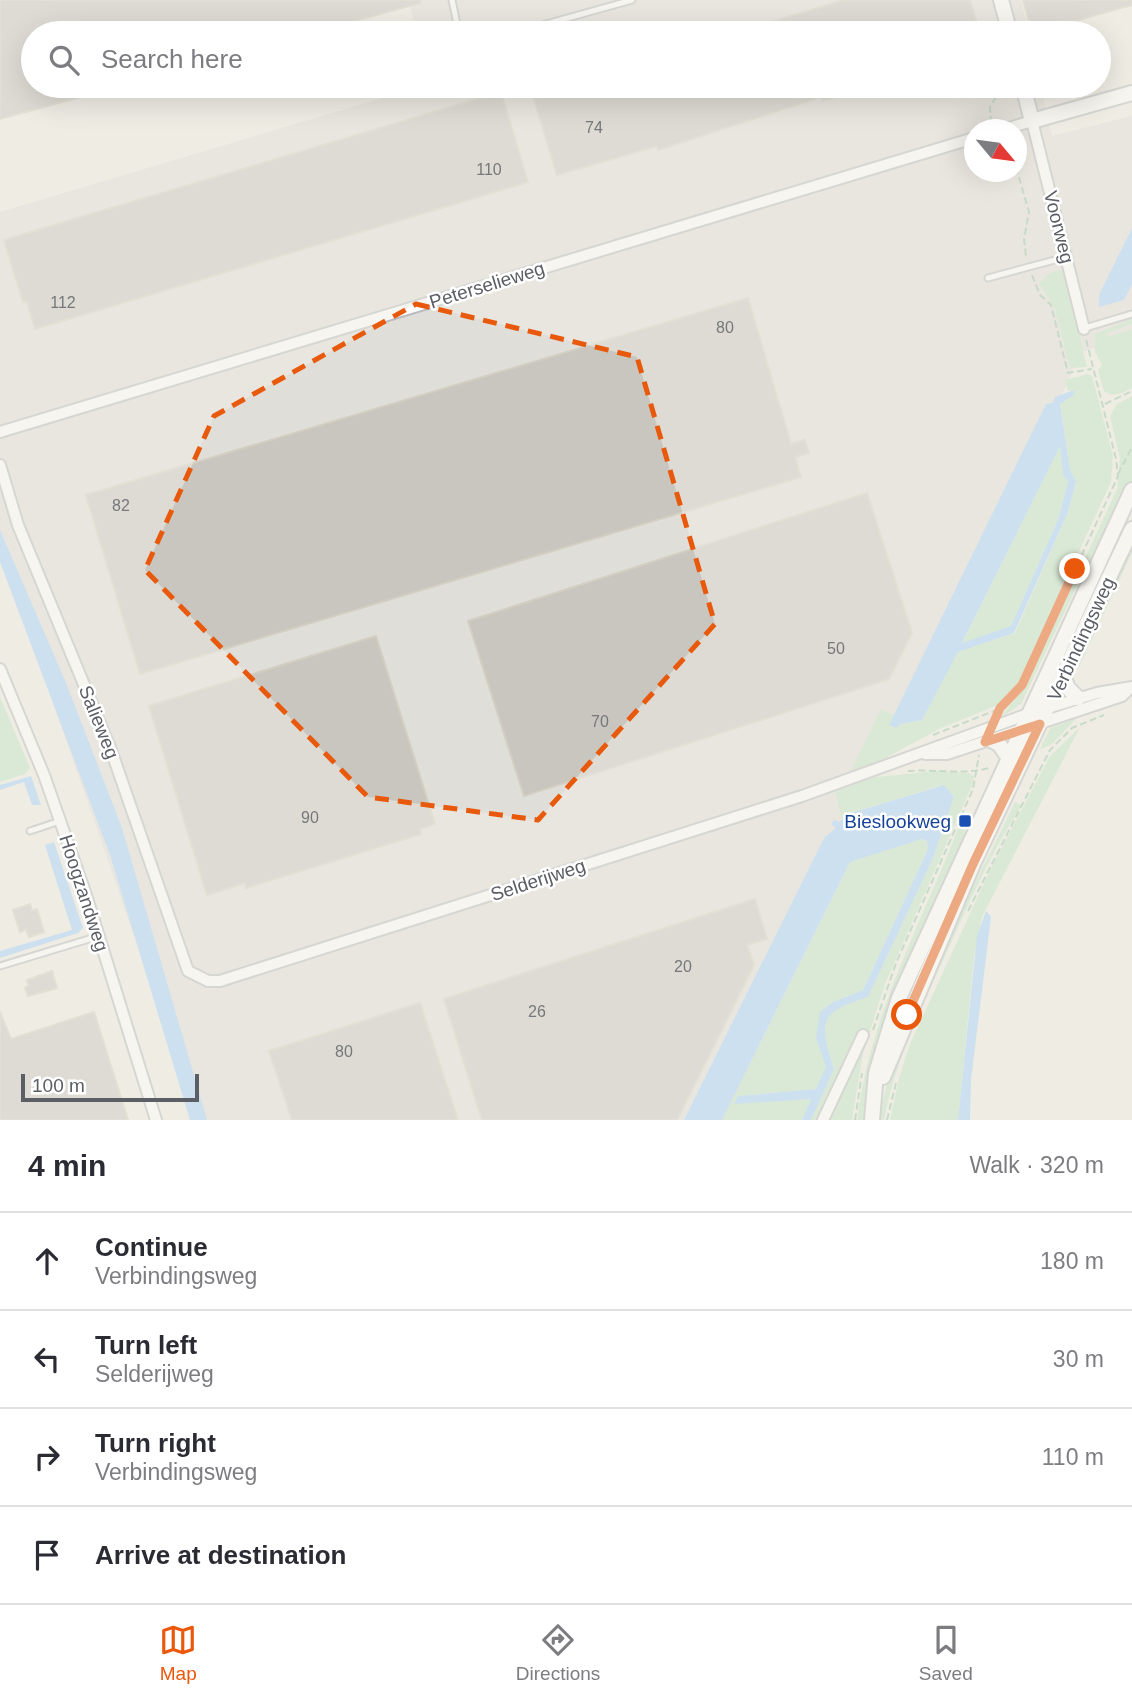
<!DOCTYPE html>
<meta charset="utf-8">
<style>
:root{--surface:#fff;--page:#f2f2f3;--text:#2b2b33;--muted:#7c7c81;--line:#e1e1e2;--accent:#ea580c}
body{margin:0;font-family:Arial,sans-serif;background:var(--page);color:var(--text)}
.compass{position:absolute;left:964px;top:119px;width:63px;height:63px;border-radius:50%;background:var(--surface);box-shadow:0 7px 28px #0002;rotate:119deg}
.scale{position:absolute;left:21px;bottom:18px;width:178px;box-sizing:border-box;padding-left:7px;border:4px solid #5b5e64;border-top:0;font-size:19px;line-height:24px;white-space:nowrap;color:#5b5e64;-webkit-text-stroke:5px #fff;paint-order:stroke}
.stop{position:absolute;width:21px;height:21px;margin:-16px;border:5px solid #ea580c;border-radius:50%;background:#fff}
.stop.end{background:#ea580c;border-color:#fff;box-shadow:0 2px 7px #0008}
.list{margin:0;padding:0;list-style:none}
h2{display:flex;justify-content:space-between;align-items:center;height:91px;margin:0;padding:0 28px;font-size:30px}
h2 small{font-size:23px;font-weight:400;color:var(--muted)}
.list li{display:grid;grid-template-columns:46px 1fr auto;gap:21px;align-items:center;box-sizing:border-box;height:98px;padding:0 28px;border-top:2px solid var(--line)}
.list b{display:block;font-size:26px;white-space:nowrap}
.list p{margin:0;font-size:23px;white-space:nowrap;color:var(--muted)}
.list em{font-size:23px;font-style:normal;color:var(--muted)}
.icon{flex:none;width:38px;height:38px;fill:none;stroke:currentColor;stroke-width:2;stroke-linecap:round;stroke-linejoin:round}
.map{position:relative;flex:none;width:1132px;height:1120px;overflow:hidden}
.search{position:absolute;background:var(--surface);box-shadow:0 7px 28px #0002;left:21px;right:21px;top:21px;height:77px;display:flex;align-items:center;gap:18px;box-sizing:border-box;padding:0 24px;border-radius:38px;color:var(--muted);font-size:26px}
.sheet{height:483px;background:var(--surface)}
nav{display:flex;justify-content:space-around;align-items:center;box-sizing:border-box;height:98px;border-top:2px solid var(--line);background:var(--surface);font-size:19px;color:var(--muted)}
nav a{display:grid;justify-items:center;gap:4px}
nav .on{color:var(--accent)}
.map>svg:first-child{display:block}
.industrial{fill:#dfded8;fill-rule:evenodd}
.green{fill:#c0e5c3}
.water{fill:#a4d0fd;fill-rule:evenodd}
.building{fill:#c9c6c0;stroke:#d2cec2;stroke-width:2}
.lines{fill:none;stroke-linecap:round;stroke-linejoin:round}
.service-casing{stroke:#b8babf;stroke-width:9}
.minor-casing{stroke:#b8babf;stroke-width:14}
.tertiary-casing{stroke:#b8babf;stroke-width:18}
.path{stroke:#99c6a9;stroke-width:2;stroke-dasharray:7 3.5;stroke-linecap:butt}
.service{stroke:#fff;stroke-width:5}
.minor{stroke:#fff;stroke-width:10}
.tertiary{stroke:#fff;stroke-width:14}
.route{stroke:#ea580c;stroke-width:9}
.marked{fill:none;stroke:#e8590c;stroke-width:5;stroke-dasharray:14 9;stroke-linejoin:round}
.transit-dot{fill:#1a4fb4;stroke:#fff;stroke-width:2.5}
.labels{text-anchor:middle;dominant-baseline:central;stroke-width:5;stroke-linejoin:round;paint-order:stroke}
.number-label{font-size:16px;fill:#76787b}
.street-label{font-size:19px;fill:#5b5e64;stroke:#fff}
.transit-label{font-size:19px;fill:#164399;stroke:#fff;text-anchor:end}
</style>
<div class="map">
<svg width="1132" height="1120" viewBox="0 0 1132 1120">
<rect width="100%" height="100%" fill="#eeece3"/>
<g class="industrial">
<path d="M408 0H1021L1029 33H417Z"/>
<path d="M423 86H1041L1052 136 1132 116V335L1080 353 998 544 770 987 706 1120H198L0 550V212ZM974 130H1016V172H974Z"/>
</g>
<g class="green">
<path d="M1063 269 1087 367 1070 368 1055 309 1039 283 1049 274Z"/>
<path d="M1132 319V324L1107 333 1108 337 1132 329V388C1122 393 1114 398 1104 391L1098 370 1102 365 1095 352V334Z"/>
<path d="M1088 374 1092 376 1113 456 1111 482 1018 683 998 705 941 728 874 764 850 773 881 709 893 715 899 724 922 720 957 652 1015 633 1068 512 1076 483 1070 470 1060 403 1074 395V390L1068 391 1065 380Z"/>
<path d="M1132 396V480L1104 542 1082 575 1021 704 1000 718 1027 684 1117 489 1120 459 1110 416 1117 404Z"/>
<path d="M1060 445 1063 475 1068 481 1058 520 1011 626 962 644Z"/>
<path d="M1132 539V553L1077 671 1082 647Z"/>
<path d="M0 697 30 768 25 774 0 782Z"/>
<path d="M1077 718 1051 745 1040 749 1050 728Z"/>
<path d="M1080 727 982 917 974 957 958 1120H890L899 1078 910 1044 992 866 1050 756Z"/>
<path d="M937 771 969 773 974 777 973 783 885 984 863 1053 852 1120H826L866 1036 819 1120H811L834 1069C818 1018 816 1015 868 996L933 858 954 797 939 786 851 813 842 820 835 790 876 777Z"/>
<path d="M1015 802 1022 805C991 852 969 903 946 954 921 1008 895 1061 884 1120H879C899 1010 968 903 1015 802Z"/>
<path d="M960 824 966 827 956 860 903 976 865 1120H857C871 1011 921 925 960 824Z"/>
<path d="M921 839 927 841 928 849 863 990 833 1002 816 1038 827 1067 816 1089 738 1096 735 1103 811 1099 802 1120H722L850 862Z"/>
</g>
<g class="water">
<path d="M1132 228V284L1124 300 1099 307V295Z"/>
<path d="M1074 390V395L1060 404 1070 470 1076 482 1068 512 1014 633 958 652 922 720 900 724 896 728 889 725 1046 404 1053 403 1055 397ZM1060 446 1063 475 1068 481 1058 520 1011 626 962 643Z"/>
<path d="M0 530 66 683 122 828 207 1120H190L110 855 0 562Z"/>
<path d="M31 776 41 805H32L24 782 0 790V785Z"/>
<path d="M944 785 954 797 933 858 868 997C818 1013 819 1021 834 1069L811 1120H802L811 1099 734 1104 738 1096 816 1089 826 1067 816 1038 820 1012 833 1002 863 990 928 849 927 841 922 839 850 862 722 1120H684L824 838 836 828 831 824 834 820 839 822 851 813Z"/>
<path d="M54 842 83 928 78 933 0 958V951L72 930 45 845Z"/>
<path d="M986 911 991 917 971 1080 970 1120H958L977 936Z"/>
</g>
<g class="building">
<path d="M0 0H420V3L311 33H33V86H110V89L0 119Z"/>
<path d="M844 0H970L980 33H741V31Z"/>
<path d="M1023 0H1132V5L1032 33Z"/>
<path d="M556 86H865V88L822 101 821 97 658 150 657 146 557 175 532 93Z"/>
<path d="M501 92 528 182 35 329 27 301 23 302 4 240Z"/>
<path d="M748 298 791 444 805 440 809 453 795 457 801 477 140 674 86 495Z"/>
<path d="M867 493 912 633 889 679 524 796 468 621Z"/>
<path d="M376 636 435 824 420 829 421 834 246 888 245 883 207 895 149 706Z"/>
<path d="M755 899 767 939 747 945 754 965 677 1120H482L444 999Z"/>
<path d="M30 904 32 911 37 909 44 932 29 937 26 929 20 932 13 910Z"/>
<path d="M52 971 57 988 28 996 25 988 29 986 27 980Z"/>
<path d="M420 1003 458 1120H292L269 1051Z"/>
<path d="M0 1012 11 1039 94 1012 128 1120H0Z"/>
</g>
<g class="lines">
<g class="service-casing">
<g id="service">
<path d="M452 0 457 24 465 33"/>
<path d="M514 33 632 0"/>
<path d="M988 278 1066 257"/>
<path d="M1085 328 1132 314"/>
<path d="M30 831 60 821"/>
<path d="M0 966 99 936"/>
</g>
</g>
<g class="minor-casing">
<g id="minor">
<path d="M1002 130 1032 121 1084 329"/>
<path d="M0 432 974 138"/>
<path d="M0 465 18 525 111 750 188 971 208 981H220L802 796 1028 714 1097 693 1132 687"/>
<path d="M0 669 44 775 86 895 156 1120"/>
<path d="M925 754H947L1122 696 1130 688"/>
<path d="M823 1120 863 1035"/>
</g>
</g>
<g class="tertiary-casing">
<g id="tertiary">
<path d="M1001 0 1010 33"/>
<path d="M1023 86 1032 121 1132 93"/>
<path d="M1063 677 1068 688 1078 698"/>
<path d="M991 740 999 744 1008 757"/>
<path d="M883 1077 973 864 1132 529"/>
<path d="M872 1120 876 1073 899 998 1132 490"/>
</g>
</g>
<g class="path">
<path d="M991 123 990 107 1003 86"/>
<path d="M1016 167 1029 212 1024 239 1026 257"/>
<path d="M1032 275 1040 295 1051 305 1068 373 1092 369"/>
<path d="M1105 404 1132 391"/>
<path d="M1118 474 1132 447"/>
<path d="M998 712 1022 685 1118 476 1116 459 1086 339"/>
<path d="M933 735 999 709"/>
<path d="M908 771C933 769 966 775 989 768"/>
<path d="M968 911 1050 750 1072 728 1104 715"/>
<path d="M873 1030 896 963 973 789 979 755"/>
<path d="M855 1120 862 1073"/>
<path d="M887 1120 896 1083"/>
</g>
<use href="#service" class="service"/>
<use href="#minor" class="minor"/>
<use href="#tertiary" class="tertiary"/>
</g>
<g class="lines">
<path class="route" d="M907 1015 973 864 1040 724 985 742 1000 708 1022 685 1075 569"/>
</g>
<path d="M0 0H1132V1120H0ZM416 304 637 357 715 624 538 820 368 797 145 570 214 416Z" fill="#eeece3" fill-opacity=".55" fill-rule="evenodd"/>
<path class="marked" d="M416 304 637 357 715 624 538 820 368 797 145 570 214 416Z"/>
<rect class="transit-dot" x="958" y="814" width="14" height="14" rx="3.5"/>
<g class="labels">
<g class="number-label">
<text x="594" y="127">74</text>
<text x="489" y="169">110</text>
<text x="63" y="302">112</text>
<text x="725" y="327">80</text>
<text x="121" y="505">82</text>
<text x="836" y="648">50</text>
<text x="600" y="721">70</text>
<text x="310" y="817">90</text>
<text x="683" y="966">20</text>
<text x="537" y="1011">26</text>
<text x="344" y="1051">80</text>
</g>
<g class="street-label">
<text transform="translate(1059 227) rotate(76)">Voorweg</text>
<text transform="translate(487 285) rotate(-17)">Peterselieweg</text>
<text transform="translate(1081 639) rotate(-65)">Verbindingsweg</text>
<text transform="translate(99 722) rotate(68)">Salieweg</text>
<text transform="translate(538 880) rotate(-18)">Selderijweg</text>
<text transform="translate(84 893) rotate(72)">Hoogzandweg</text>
</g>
<g class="transit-label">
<text x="951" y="821">Bieslookweg</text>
</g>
</g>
</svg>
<svg class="compass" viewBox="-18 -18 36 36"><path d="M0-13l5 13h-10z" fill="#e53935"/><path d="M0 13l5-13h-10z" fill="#7c7c81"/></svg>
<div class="scale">100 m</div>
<div class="stop" style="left:907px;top:1015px"></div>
<div class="stop end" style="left:1075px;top:569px"></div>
<div class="search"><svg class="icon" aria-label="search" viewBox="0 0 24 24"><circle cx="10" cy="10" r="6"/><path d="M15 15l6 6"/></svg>Search here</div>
</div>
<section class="sheet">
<h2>4 min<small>Walk · 320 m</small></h2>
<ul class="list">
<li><svg class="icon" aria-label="ahead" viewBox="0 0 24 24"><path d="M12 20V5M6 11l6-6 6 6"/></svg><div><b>Continue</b><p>Verbindingsweg</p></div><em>180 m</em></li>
<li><svg class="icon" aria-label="left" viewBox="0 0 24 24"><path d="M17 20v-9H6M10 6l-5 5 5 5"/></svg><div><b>Turn left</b><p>Selderijweg</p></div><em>30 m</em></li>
<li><svg class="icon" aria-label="right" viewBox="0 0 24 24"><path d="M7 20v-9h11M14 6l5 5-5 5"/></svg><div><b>Turn right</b><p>Verbindingsweg</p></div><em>110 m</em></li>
<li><svg class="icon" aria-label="arrive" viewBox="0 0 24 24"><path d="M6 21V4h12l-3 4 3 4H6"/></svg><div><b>Arrive at destination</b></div></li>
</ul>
</section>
<nav>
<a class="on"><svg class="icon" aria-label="map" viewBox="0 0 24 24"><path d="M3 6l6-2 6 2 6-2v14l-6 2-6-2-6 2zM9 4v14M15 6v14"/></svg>Map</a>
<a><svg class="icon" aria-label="directions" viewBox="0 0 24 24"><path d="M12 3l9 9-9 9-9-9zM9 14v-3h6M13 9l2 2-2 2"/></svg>Directions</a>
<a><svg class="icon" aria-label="saved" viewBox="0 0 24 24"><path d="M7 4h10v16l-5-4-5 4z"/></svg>Saved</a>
</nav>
